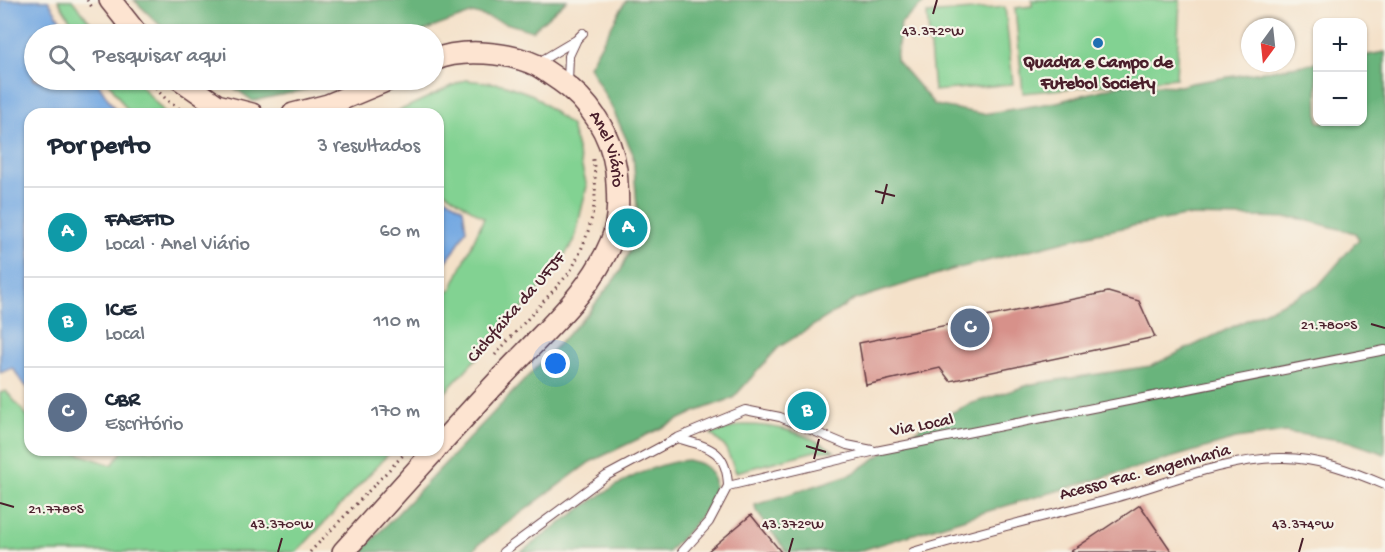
<!DOCTYPE html>
<html lang="pt">
<meta charset="utf-8">
<style>
:root{--surface:#fff;--page:#f2f2f3;--text:#1f2937;--muted:#747a83;--line:#e0e1e3;--accent:#1f6fb2}
body{margin:0;font-family:"Gochi Hand",sans-serif;background:var(--page);color:var(--text)}
.controls{position:absolute;right:18px;top:18px;display:grid;overflow:hidden;border-radius:12px;box-shadow:0 2px 4px #0004}
.controls button{width:54px;height:54px;display:grid;place-items:center;padding:0;border:0;border-bottom:2px solid var(--line);background:var(--surface);color:var(--text);font:30px sans-serif}
.compass{position:absolute;left:1241px;top:18px;width:54px;height:54px;border-radius:50%;background:var(--surface);box-shadow:0 2px 4px #0004;rotate:195deg}
.you{position:absolute;left:556px;top:364px;width:21px;height:21px;margin:-15px;border:4px solid #fff;border-radius:50%;background:#1a73e8;box-shadow:0 0 0 9px #1a73e833}
.badge{display:grid;place-items:center;width:39px;height:39px;border-radius:50%;background:var(--accent);color:#fff;font-size:20px;font-weight:700}
.pin{position:absolute;translate:-50% -50%;border:3px solid #fff;box-shadow:0 2px 6px #0006}
.list{margin:0;padding:0;list-style:none}
h2{display:flex;justify-content:space-between;align-items:center;height:78px;margin:0;padding:0 24px;font-size:26px}
h2 small{font-size:20px;font-weight:400;color:var(--muted)}
.list li{display:grid;grid-template-columns:39px 1fr auto;gap:18px;align-items:center;box-sizing:border-box;height:90px;padding:0 24px;border-top:2px solid var(--line)}
.list b{display:block;font-size:22px;white-space:nowrap}
.list p{margin:0;font-size:20px;white-space:nowrap;color:var(--muted)}
.list em{font-size:20px;font-style:normal;color:var(--muted)}
.icon{flex:none;width:33px;height:33px;fill:none;stroke:currentColor;stroke-width:2;stroke-linecap:round;stroke-linejoin:round}
.map{position:relative;flex:none;width:1385px;height:552px;overflow:hidden}
.search{position:absolute;background:var(--surface);box-shadow:0 2px 4px #0004;left:24px;top:24px;width:420px;height:66px;display:flex;align-items:center;gap:15px;box-sizing:border-box;padding:0 21px;border-radius:33px;color:var(--muted);font-size:22px}
.panel{position:absolute;background:var(--surface);box-shadow:0 2px 4px #0004;left:24px;top:108px;width:420px;height:348px;border-radius:18px}
.map>svg:first-child{display:block}
.green{fill:#82d292;stroke:#66785e;stroke-width:1.5}
.forest{fill:#69b47c;stroke:#5a6a54;stroke-width:1.5}
.water{fill:#75a9e2;stroke:#606486;stroke-width:1.5}
.building{fill:#d7918a}
.lines{fill:none;stroke-linecap:round;stroke-linejoin:round}
.lane-casing{stroke:#643c43;stroke-width:10}
.secondary-casing{stroke:#643c43;stroke-width:24}
.path{stroke:#643c43;stroke-width:3;stroke-dasharray:1.5 4.5;stroke-linecap:butt}
.lane{stroke:#fff;stroke-width:8}
.secondary{stroke:#fde4d1;stroke-width:21}
.ticks{fill:none;stroke:#4a1f2b;stroke-width:2}
.poi-dot{fill:#1f6fb2;stroke:#f7f3e8;stroke-width:2}
.labels{text-anchor:middle;dominant-baseline:central;stroke-width:4.5;stroke-linejoin:round;paint-order:stroke}
.poi-label{font-size:18px;font-weight:bold;fill:#4a1f2b;stroke:#f7f3e8}
.street-label{font-size:18px;fill:#4a1f2b;stroke:#f7f3e8}
.ticks-label{font-size:15px;text-anchor:middle;fill:#4a1f2b;stroke:#f7f3e8;stroke-width:4.5;stroke-linejoin:round;paint-order:stroke}
</style>
<div class="map">
<svg width="1385" height="552" viewBox="0 0 1385 552">
<rect width="100%" height="100%" fill="#f7f3e8"/>
<filter id="ink" filterUnits="userSpaceOnUse"><feTurbulence type="fractalNoise" baseFrequency=".0167" numOctaves="2"/><feDisplacementMap in="SourceGraphic" scale="12" xChannelSelector="R" yChannelSelector="G"/><feConvolveMatrix kernelMatrix="1 2 1 2 8 2 1 2 1" color-interpolation-filters="sRGB"/></filter>
<filter id="wash" filterUnits="userSpaceOnUse"><feTurbulence type="fractalNoise" baseFrequency=".008" numOctaves="4" result="noise"/><feDisplacementMap in="SourceGraphic" scale="24" xChannelSelector="R" yChannelSelector="G"/><feGaussianBlur stdDeviation="1.35" result="paint"/><feColorMatrix in="noise" values="0 0 0 0 0 0 0 0 0 0 0 0 0 0 0 0 0 1.4 0 .05"/><feComposite in="paint" operator="in"/></filter>
<g filter="url(#wash)">
<rect width="100%" height="100%" fill="#f4e1c9"/>
<g class="green">
<path d="M58 0H72L100 34H79Z"/>
<path d="M1032 0H1180L1176 78 1023 93 1015 8 1032 6Z"/>
<path d="M1005 7 1013 84 934 91 927 14Z"/>
<path d="M107 80H136L166 114H130Z"/>
<path d="M465 80 503 84 533 95 571 126 587 186 574 242 534 296 438 400V295L451 290 484 218 438 187V114H392Z"/>
<path d="M6 391 30 419V450H68L112 465 123 450H392L297 552H0V393Z"/>
<path d="M742 425C776 424 805 432 834 451H815L736 472 725 447 711 434Z"/>
</g>
<g class="forest">
<path d="M134 0H567L532 31 473 13 415 34H169Z"/>
<path d="M628 0H927L901 23 896 60 935 105 983 114 1057 102 1124 84 1181 86 1191 83 1317 63 1318 122H1362L1363 56 1385 52V454L1347 441 1285 432 1236 439 995 509 856 552H787L756 511 755 505 852 474 923 426 970 404 1032 384 1151 366 1318 286 1359 239 1355 233 1297 218 1184 216 1097 233 951 270 854 300 779 347 733 398 697 411 590 462 479 544 472 552H361L588 313 620 272 633 243 637 206 633 154 613 110 589 66 625 2Z"/>
<path d="M223 80H352L253 101Z"/>
<path d="M688 460C694 462 702 463 706 467 734 493 684 534 668 552H521C571 517 627 466 688 460Z"/>
</g>
<g class="water">
<path d="M0 0H48L69 34H34V80H96L118 114H30V390L21 381 13 368 0 373Z"/>
<path d="M438 192 463 209 466 229 455 250 441 268 438 269Z"/>
</g>
<g id="blocks">
<g class="building">
<path d="M1108 292 1139 301 1155 337 950 381 940 368 866 385 859 343Z"/>
<path d="M1140 505 1172 552H1070Z"/>
<path d="M751 515 781 552H707Z"/>
</g>
</g>
</g>
<g filter="url(#ink)">
<use href="#blocks" fill-opacity="0" stroke="#643c43" stroke-width="1.5"/>
<g class="lines">
<g class="lane-casing">
<g id="lane">
<path d="M539 62 576 40 583 33"/>
<path d="M568 82 569 56 576 41"/>
<path d="M677 438C708 447 727 449 728 486L876 451 1385 350"/>
<path d="M503 552 606 476 677 438 745 410 780 417 847 445 872 450"/>
<path d="M682 552 709 522 728 486"/>
<path d="M913 552C977 532 1043 517 1107 500 1162 485 1222 459 1280 458 1316 457 1352 471 1385 485"/>
</g>
</g>
<g class="secondary-casing">
<g id="secondary">
<path d="M110 0 137 34"/>
<path id="s1" d="M434 60C461 48 509 52 536 65 544 69 551 75 559 80 589 100 611 134 616 170 618 193 620 220 611 242 593 286 557 319 525 353 495 383 467 415 438 446"/>
<path d="M181 80 217 105 252 114"/>
<path d="M293 114 328 105 388 80"/>
<path d="M343 552 435 450"/>
</g>
</g>
<g class="path">
<path d="M87 0 92 7"/>
<path d="M147 80 169 102 188 114"/>
<path d="M406 85 418 80"/>
<path d="M495 355 570 272C591 234 601 198 592 155"/>
<path d="M310 552 408 450"/>
</g>
<use href="#lane" class="lane"/>
<use href="#secondary" class="secondary"/>
</g>
</g>
<path class="ticks" d="M933 14 937 0M875 191 895 196M882 204 887 184M1371 324 1385 328M806 446 826 452M814 459 819 439M0 503 14 507M278 552 282 538M789 552 793 538M1299 552 1303 538"/>
<circle class="poi-dot" cx="1098" cy="43" r="6"/>
<g class="labels">
<g class="poi-label">
<text x="1098" y="63">Quadra e Campo de<tspan x="1098" dy="21">Futebol Society</tspan></text>
</g>
<g class="street-label">
<text stroke="none"><textPath href="#s1" startOffset="219">Anel Viário</textPath></text>
<text transform="translate(517 308) rotate(-49)">Ciclofaixa da UFJF</text>
<text transform="translate(922 426) rotate(-11)">Via Local</text>
<text transform="translate(1145 473) rotate(-15)">Acesso Fac. Engenharia</text>
</g>
</g>
<g class="ticks-label">
<text x="933" y="35">43.372°W</text>
<text x="1329" y="329">21.780°S</text>
<text x="56" y="513">21.778°S</text>
<text x="282" y="528">43.370°W</text>
<text x="793" y="528">43.372°W</text>
<text x="1303" y="528">43.374°W</text>
</g>
</svg>
<div class="controls">
<button>+</button>
<button>−</button>
</div>
<svg class="compass" viewBox="-18 -18 36 36"><path d="M0-13l5 13h-10z" fill="#e53935"/><path d="M0 13l5-13h-10z" fill="#747a83"/></svg>
<div class="you"></div>
<div class="pin badge" style="left:628px;top:228px;background:#0f9aa8">A</div>
<div class="pin badge" style="left:807px;top:411px;background:#0f9aa8">B</div>
<div class="pin badge" style="left:970px;top:328px;background:#5c6f8a">C</div>
<div class="search"><svg class="icon" aria-label="search" viewBox="0 0 24 24"><circle cx="10" cy="10" r="6"/><path d="M15 15l6 6"/></svg>Pesquisar aqui</div>
<section class="panel">
<h2>Por perto<small>3 resultados</small></h2>
<ul class="list">
<li><span class="badge" style="background:#0f9aa8">A</span><div><b>FAEFID</b><p>Local · Anel Viário</p></div><em>60 m</em></li>
<li><span class="badge" style="background:#0f9aa8">B</span><div><b>ICE</b><p>Local</p></div><em>110 m</em></li>
<li><span class="badge" style="background:#5c6f8a">C</span><div><b>CBR</b><p>Escritório</p></div><em>170 m</em></li>
</ul>
</section>
</div>
